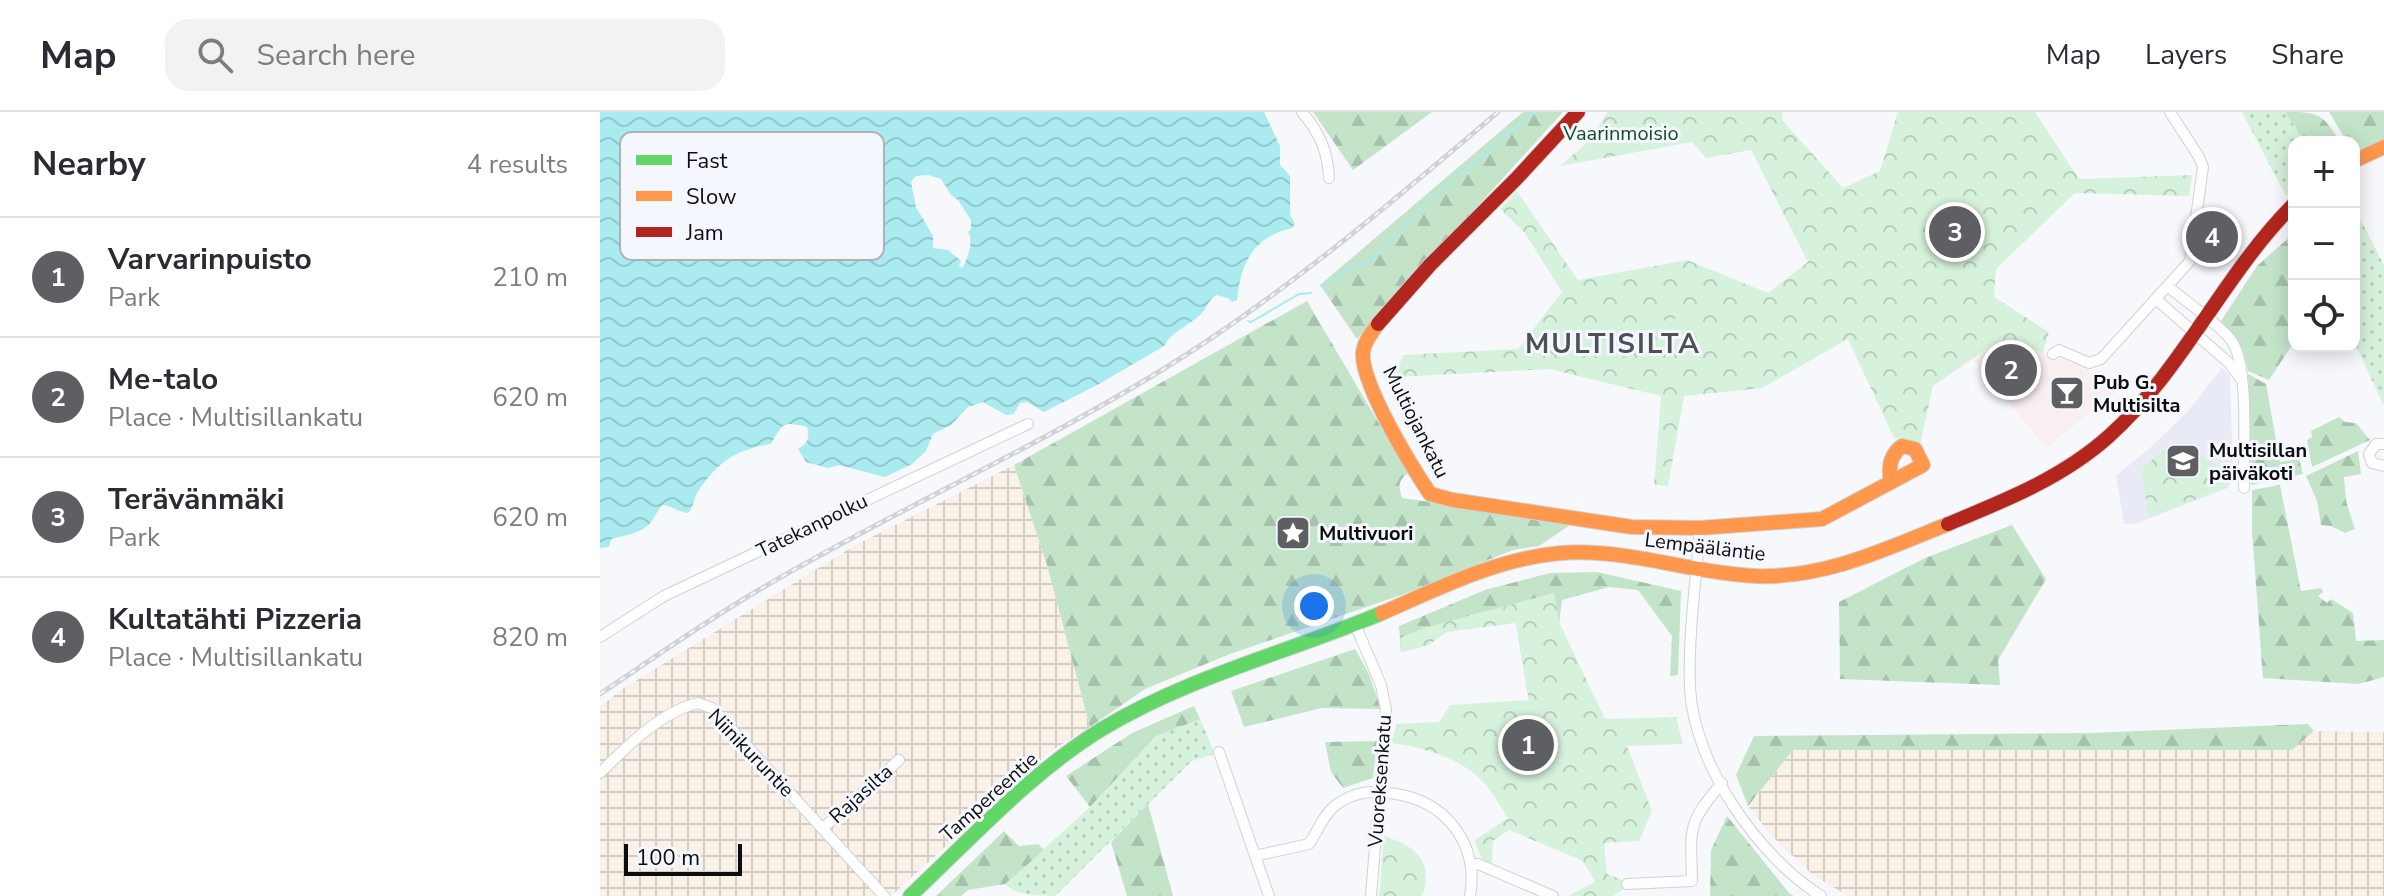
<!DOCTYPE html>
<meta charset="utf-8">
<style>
:root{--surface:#fff;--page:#f2f2f3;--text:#2b2b33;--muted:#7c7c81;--line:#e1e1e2;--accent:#5e5f62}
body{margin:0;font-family:"Nunito Sans",sans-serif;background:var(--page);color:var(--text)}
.controls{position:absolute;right:24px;top:24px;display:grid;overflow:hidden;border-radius:16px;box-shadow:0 4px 20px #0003}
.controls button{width:72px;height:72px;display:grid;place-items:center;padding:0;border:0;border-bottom:2px solid var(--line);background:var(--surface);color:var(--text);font:40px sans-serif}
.scale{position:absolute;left:24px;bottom:20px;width:118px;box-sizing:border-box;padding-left:8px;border:4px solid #0c0d0f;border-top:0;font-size:22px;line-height:28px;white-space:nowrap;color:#0c0d0f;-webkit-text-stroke:6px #f4f7fe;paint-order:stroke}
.you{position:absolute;left:714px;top:494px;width:28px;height:28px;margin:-20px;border:6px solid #fff;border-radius:50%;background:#1a73e8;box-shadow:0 0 0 12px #1a73e833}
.badge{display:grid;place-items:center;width:52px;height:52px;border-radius:50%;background:var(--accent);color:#fff;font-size:26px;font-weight:700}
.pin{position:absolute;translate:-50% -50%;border:4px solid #fff;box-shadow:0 2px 8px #0006}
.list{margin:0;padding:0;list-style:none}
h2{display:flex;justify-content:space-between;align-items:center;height:104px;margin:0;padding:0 32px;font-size:34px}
h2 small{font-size:26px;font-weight:400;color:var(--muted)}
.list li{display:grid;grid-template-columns:52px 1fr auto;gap:24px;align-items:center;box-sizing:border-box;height:120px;padding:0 32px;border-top:2px solid var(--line)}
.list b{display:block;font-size:30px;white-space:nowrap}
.list p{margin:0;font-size:26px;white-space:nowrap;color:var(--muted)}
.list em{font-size:26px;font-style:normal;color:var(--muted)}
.icon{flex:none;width:44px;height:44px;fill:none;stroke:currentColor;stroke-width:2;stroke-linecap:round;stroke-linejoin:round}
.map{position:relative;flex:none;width:1784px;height:784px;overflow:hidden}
header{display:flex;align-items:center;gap:48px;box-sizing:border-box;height:112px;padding:0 40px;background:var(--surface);border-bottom:2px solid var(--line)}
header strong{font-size:38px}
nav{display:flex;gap:44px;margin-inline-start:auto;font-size:28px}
.search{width:560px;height:72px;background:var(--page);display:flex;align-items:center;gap:20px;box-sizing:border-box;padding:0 28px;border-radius:24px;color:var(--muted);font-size:30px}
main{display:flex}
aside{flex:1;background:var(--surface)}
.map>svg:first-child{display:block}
.commercial{fill:#faeff0}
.industrial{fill:url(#industrial-grid)}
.built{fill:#e8ebf5}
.grass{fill:url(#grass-dots)}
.forest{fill:url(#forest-firs)}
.park{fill:url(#park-crowns)}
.pitch{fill:#d7f2dc}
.water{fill:url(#water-waves);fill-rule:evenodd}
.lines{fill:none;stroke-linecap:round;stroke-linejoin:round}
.stream{stroke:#a9ebef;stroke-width:2}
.street-casing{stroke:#d0d2d5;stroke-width:12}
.fast-casing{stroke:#d0d2d5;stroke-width:16}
.slow-casing{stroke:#d0d2d5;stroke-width:16}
.jam-casing{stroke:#d0d2d5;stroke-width:16}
.street{stroke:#fefeff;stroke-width:10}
.fast{stroke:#63d668;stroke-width:14}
.slow{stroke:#ff974d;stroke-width:14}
.jam{stroke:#b3261e;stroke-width:14}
.rail-casing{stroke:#d1d2d3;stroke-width:5}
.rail{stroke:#f4f7fe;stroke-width:2;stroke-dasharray:6;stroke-linecap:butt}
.labels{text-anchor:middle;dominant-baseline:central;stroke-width:6;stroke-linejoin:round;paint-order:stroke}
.park-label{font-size:20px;fill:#154f20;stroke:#f4f7fe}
.poi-label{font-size:20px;font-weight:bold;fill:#0c0d0f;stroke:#f4f7fe;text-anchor:start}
.street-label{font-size:20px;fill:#0c0d0f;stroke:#f4f7fe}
.district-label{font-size:28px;font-weight:bold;letter-spacing:2px;fill:#4e5056;stroke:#f4f7fe}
.key{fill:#f4f7fe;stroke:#aeb1b6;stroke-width:2}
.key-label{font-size:22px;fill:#0c0d0f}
</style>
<header>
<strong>Map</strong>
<div class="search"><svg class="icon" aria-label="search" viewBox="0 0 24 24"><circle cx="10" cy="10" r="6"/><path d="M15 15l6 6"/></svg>Search here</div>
<nav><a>Map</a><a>Layers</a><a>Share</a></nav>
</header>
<main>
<aside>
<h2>Nearby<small>4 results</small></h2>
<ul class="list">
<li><span class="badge">1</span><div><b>Varvarinpuisto</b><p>Park</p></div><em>210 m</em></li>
<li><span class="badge">2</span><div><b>Me-talo</b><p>Place · Multisillankatu</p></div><em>620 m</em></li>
<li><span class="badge">3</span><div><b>Terävänmäki</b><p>Park</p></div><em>620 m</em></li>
<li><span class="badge">4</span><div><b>Kultatähti Pizzeria</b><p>Place · Multisillankatu</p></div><em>820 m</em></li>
</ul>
</aside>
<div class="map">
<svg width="1784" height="784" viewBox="0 0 1784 784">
<defs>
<pattern id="industrial-grid" width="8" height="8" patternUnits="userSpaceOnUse" patternTransform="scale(2)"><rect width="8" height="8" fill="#f9f0e8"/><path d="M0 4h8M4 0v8" fill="none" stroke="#d4cdc6"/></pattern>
<pattern id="grass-dots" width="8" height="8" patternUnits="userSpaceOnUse" patternTransform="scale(2)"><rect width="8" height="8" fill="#d7f2dc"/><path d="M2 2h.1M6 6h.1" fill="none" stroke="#b7cebc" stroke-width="1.8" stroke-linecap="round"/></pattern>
<pattern id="forest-firs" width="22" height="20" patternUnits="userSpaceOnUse" patternTransform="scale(2)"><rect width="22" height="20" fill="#c4e4ca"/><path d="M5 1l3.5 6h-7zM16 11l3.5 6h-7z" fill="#a7c2ac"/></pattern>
<pattern id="park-crowns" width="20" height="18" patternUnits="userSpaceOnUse" patternTransform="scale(2)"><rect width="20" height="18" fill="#d7f2dc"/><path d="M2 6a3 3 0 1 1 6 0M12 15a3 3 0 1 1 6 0" fill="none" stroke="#b7cebc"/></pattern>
<pattern id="water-waves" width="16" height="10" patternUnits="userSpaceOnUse" patternTransform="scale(2)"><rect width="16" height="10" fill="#a9ebef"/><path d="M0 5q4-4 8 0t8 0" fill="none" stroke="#90c8cc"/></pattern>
</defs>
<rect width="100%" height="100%" fill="#f6f8fc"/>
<path class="commercial" d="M1394 232 1425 234 1477 253 1522 275 1446 336 1374 248Z"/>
<g class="industrial">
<path d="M414 353 447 453 490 615 451 639 291 784H0V595L21 578 254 434Z"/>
<path d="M1714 619 1784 620V784H1248L1213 763 1172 724 1148 694 1193 638H1692Z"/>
</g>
<path class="built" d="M1622 256 1630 264 1633 367 1628 376 1535 412H1524L1516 364 1552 334 1587 300Z"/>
<g class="grass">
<path d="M1642 0H1685L1706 30H1694V78L1686 84Z"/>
<path d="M1754 95 1784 153V294L1754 230Z"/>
<path d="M600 607 615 642 592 649 455 784C438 784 416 784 405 772L490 695 556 624Z"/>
</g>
<g class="forest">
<path d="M713 0H832L753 58Z"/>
<path d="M923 0H963L757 227 720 173Z"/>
<path d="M1685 0C1719 0 1722 1 1740 30H1706Z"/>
<path d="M1729 0H1784V29L1754 39V30H1747Z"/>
<path d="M1692 123 1694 128V230L1669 268 1648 259 1643 238 1621 209 1657 154Z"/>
<path d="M707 189 808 361C798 369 798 374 802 386L973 411 939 434 913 438 804 482 630 542 545 577 490 615 447 453 414 353Z"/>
<path d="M1648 262 1666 272 1680 350 1699 347 1703 362 1651 373Z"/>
<path d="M1739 305 1745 310 1756 311 1770 328 1712 355 1707 328 1712 325 1711 319Z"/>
<path d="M1758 339 1761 362 1744 365 1746 389 1755 417 1745 421 1731 414 1721 413 1717 389 1706 364Z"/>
<path d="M1680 373 1701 479 1721 476 1723 480 1718 484 1727 491 1731 487 1753 501 1756 529 1784 528V565L1759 572 1663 566 1652 420V378Z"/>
<path d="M1412 413 1446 467 1398 548 1400 573 1240 567 1239 490 1325 446Z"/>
<path d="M997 460 1081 479 1078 563 1070 564 1072 524 1038 478 1009 475 962 488 959 511 1005 608 929 589 916 511 896 497 868 504 828 533 801 540 799 514 885 478 950 461Z"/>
<path d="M755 537 769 562 781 597 722 596 644 615 631 579Z"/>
<path d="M594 594 600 607 556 624 490 695 466 664 532 621Z"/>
<path d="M1708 612 1714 619 1692 638H1193L1148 694 1136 663 1154 624 1489 621Z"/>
<path d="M777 629 773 666 743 676 731 660 725 630Z"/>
<path d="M548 692 573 784H527L511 730Z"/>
<path d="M1127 704 1189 781 1194 784H1110L1111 738Z"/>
<path d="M404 719 419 734 438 732 444 738 405 772 368 778 361 784H336Z"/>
</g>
<g class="park">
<path d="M1008 0H1182L1183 9 1243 76 1280 59 1298 0H1435L1479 67 1592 63 1589 84 1475 81 1396 157 1394 185 1449 220 1443 241 1425 234 1394 232 1333 274 1320 333 1308 327 1294 326 1248 227 1162 276 1084 284 1068 374 1054 373 1061 284 950 257 795 265 803 243 918 237 962 180 925 121 900 97 917 79 978 168 1087 148 1168 181 1208 150 1151 38 1106 46 1092 30 960 54 989 29Z"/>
<path d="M1592 335 1608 351 1611 348 1630 368 1627 375 1549 406 1541 360 1545 354 1563 338 1575 351Z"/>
<path d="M954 481 959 510 1005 607 1076 605 1083 632 1027 634 1052 699 1039 729 1004 731 1007 762 1023 768V777L1013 784H968L995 770 983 749 909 718 893 729 892 754C880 748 878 740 875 728L908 706C901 696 895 684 887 674 864 647 826 636 792 631L796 612 839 610 850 593 929 588 916 511 847 520 828 533 801 540 800 526 821 517Z"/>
<path d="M784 724C804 731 827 740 826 766 825 774 825 778 821 784H779Z"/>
</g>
<path class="pitch" d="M1083 205 1091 225 1084 234H1064L1063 209Z"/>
<path class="water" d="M0 0H664L680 34V53L690 64V102L695 112 692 116C653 125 641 150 637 188L632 190 628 186 616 183C607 190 607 196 600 203 588 214 571 220 564 234L499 272 444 300 427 290 420 291 414 302 406 303 383 290 368 295 351 313 333 322 326 339 312 352 285 365 239 353 228 356 206 350 198 337C208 331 210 326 207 315 183 310 184 309 171 332 136 338 119 349 99 378 93 386 95 393 88 401 78 400 73 394 63 393 56 399 56 404 51 410 43 421 23 424 11 427L9 435 0 436ZM328 63 341 67 351 83 358 88 371 108V117L368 120C374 127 368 148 362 156L359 154 361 149 348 138 333 136V124L316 95 311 70 316 64Z"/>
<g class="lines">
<g class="stream">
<path d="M723 175 746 159 769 150 824 93 934 0"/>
<path d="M648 209 651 210 699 182 711 181"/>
</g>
<g class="street-casing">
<g id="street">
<path d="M702 0C719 20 728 39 729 66"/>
<path d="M1569 175C1587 191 1617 210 1631 228 1650 253 1643 342 1644 376"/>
<path d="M1557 188 1629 251 1640 266"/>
<path d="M1453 242 1459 238 1489 251 1501 247 1590 149 1603 55 1599 45 1570 0"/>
<path d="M1784 332H1776L1769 342 1772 351 1784 354"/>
<path d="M1100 416C1096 469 1088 524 1090 576 1094 653 1158 744 1221 784"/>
<path d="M755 512 781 573 786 598 771 784"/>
<path d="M0 525 64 484 428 312"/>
<path d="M619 640 669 784"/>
<path d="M0 661C26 635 62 599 98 591L112 596 284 784"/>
<path d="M223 716 299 648"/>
<path d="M655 744 709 732C720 716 724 699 742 689 760 678 777 679 796 682 847 690 879 733 870 784"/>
<path d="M872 753 878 752 953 784"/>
<path d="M1027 772 1092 769C1091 715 1086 713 1122 671"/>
</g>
</g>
<g class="fast-casing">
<path id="fast" d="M310 784C371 727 430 661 502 617 590 564 689 540 782 501"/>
</g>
<g class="slow-casing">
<g id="slow">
<path d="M1754 49 1784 35"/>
<path d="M778 212C772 220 764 230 763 240 760 271 812 355 830 382L853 388 1032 415 1100 416 1222 407 1323 353 1315 337 1302 334C1290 343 1288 356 1291 370"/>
<path d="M782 501C839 476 899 446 961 441 1027 436 1090 461 1155 464 1223 467 1286 437 1348 412"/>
</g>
</g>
<g class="jam-casing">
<g id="jam">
<path d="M778 212 830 153 916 67 978 0"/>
<path d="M1348 412C1404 389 1462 366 1508 325 1583 258 1623 163 1694 92"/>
</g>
</g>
<use href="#street" class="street"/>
<use href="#fast" class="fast"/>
<use href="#slow" class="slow"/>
<use href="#jam" class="jam"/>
<g class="rail-casing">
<path id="rail" d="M0 582C52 547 103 511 157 479 289 401 430 339 562 258 682 184 790 92 898 0"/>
</g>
<use href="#rail" class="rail"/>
</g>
<defs>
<g id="bar-square" transform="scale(1.8)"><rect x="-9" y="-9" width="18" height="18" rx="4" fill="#5e5f62" stroke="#f4f7fe"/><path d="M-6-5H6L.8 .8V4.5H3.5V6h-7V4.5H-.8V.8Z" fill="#fff"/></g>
<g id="school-square" transform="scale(1.8)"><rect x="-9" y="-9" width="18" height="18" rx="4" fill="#5e5f62" stroke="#f4f7fe"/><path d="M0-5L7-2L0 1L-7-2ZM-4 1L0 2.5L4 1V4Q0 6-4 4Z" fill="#fff"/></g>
<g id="sight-square" transform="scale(1.8)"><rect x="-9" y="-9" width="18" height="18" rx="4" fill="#5e5f62" stroke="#f4f7fe"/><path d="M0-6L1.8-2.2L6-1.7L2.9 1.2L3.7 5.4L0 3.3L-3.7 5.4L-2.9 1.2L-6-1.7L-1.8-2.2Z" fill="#fff"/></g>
</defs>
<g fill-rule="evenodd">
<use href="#bar-square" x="1467" y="281"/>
<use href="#school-square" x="1583" y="349"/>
<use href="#sight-square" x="693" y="421"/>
</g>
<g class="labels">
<g class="park-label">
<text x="1021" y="21">Vaarinmoisio</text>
</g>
<g class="poi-label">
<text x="1493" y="270">Pub G.<tspan x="1493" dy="23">Multisilta</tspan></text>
<text x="1609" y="338">Multisillan<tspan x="1609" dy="23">päiväkoti</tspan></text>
<text x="719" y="421">Multivuori</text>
</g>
<g class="street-label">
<text transform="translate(816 310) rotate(63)">Multiojankatu</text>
<text transform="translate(212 414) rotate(-26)">Tatekanpolku</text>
<text transform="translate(1105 435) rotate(7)">Lempääläntie</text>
<text transform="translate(151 641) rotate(46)">Niinikuruntie</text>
<text transform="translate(780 669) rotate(-86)">Vuoreksenkatu</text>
<text transform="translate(261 682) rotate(-42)">Rajasilta</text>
<text transform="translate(389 685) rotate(-42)">Tampereentie</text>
</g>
<g class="district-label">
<text x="1013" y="232">MULTISILTA</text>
</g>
</g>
<rect x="20" y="20" width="264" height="128" rx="12" class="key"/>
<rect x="36" y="43" width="36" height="10" fill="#63d668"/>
<rect x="36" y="79" width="36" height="10" fill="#ff974d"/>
<rect x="36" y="115" width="36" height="10" fill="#b3261e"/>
<g class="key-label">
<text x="86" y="56">Fast</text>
<text x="86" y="92">Slow</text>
<text x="86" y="128">Jam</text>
</g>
</svg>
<div class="controls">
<button>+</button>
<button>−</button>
<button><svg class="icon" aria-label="locate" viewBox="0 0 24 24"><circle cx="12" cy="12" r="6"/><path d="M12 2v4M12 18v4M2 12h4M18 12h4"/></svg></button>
</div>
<div class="scale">100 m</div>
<div class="you"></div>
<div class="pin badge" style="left:928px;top:633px">1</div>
<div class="pin badge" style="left:1411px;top:258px">2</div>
<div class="pin badge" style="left:1355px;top:120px">3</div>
<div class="pin badge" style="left:1612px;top:125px">4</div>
</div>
</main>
